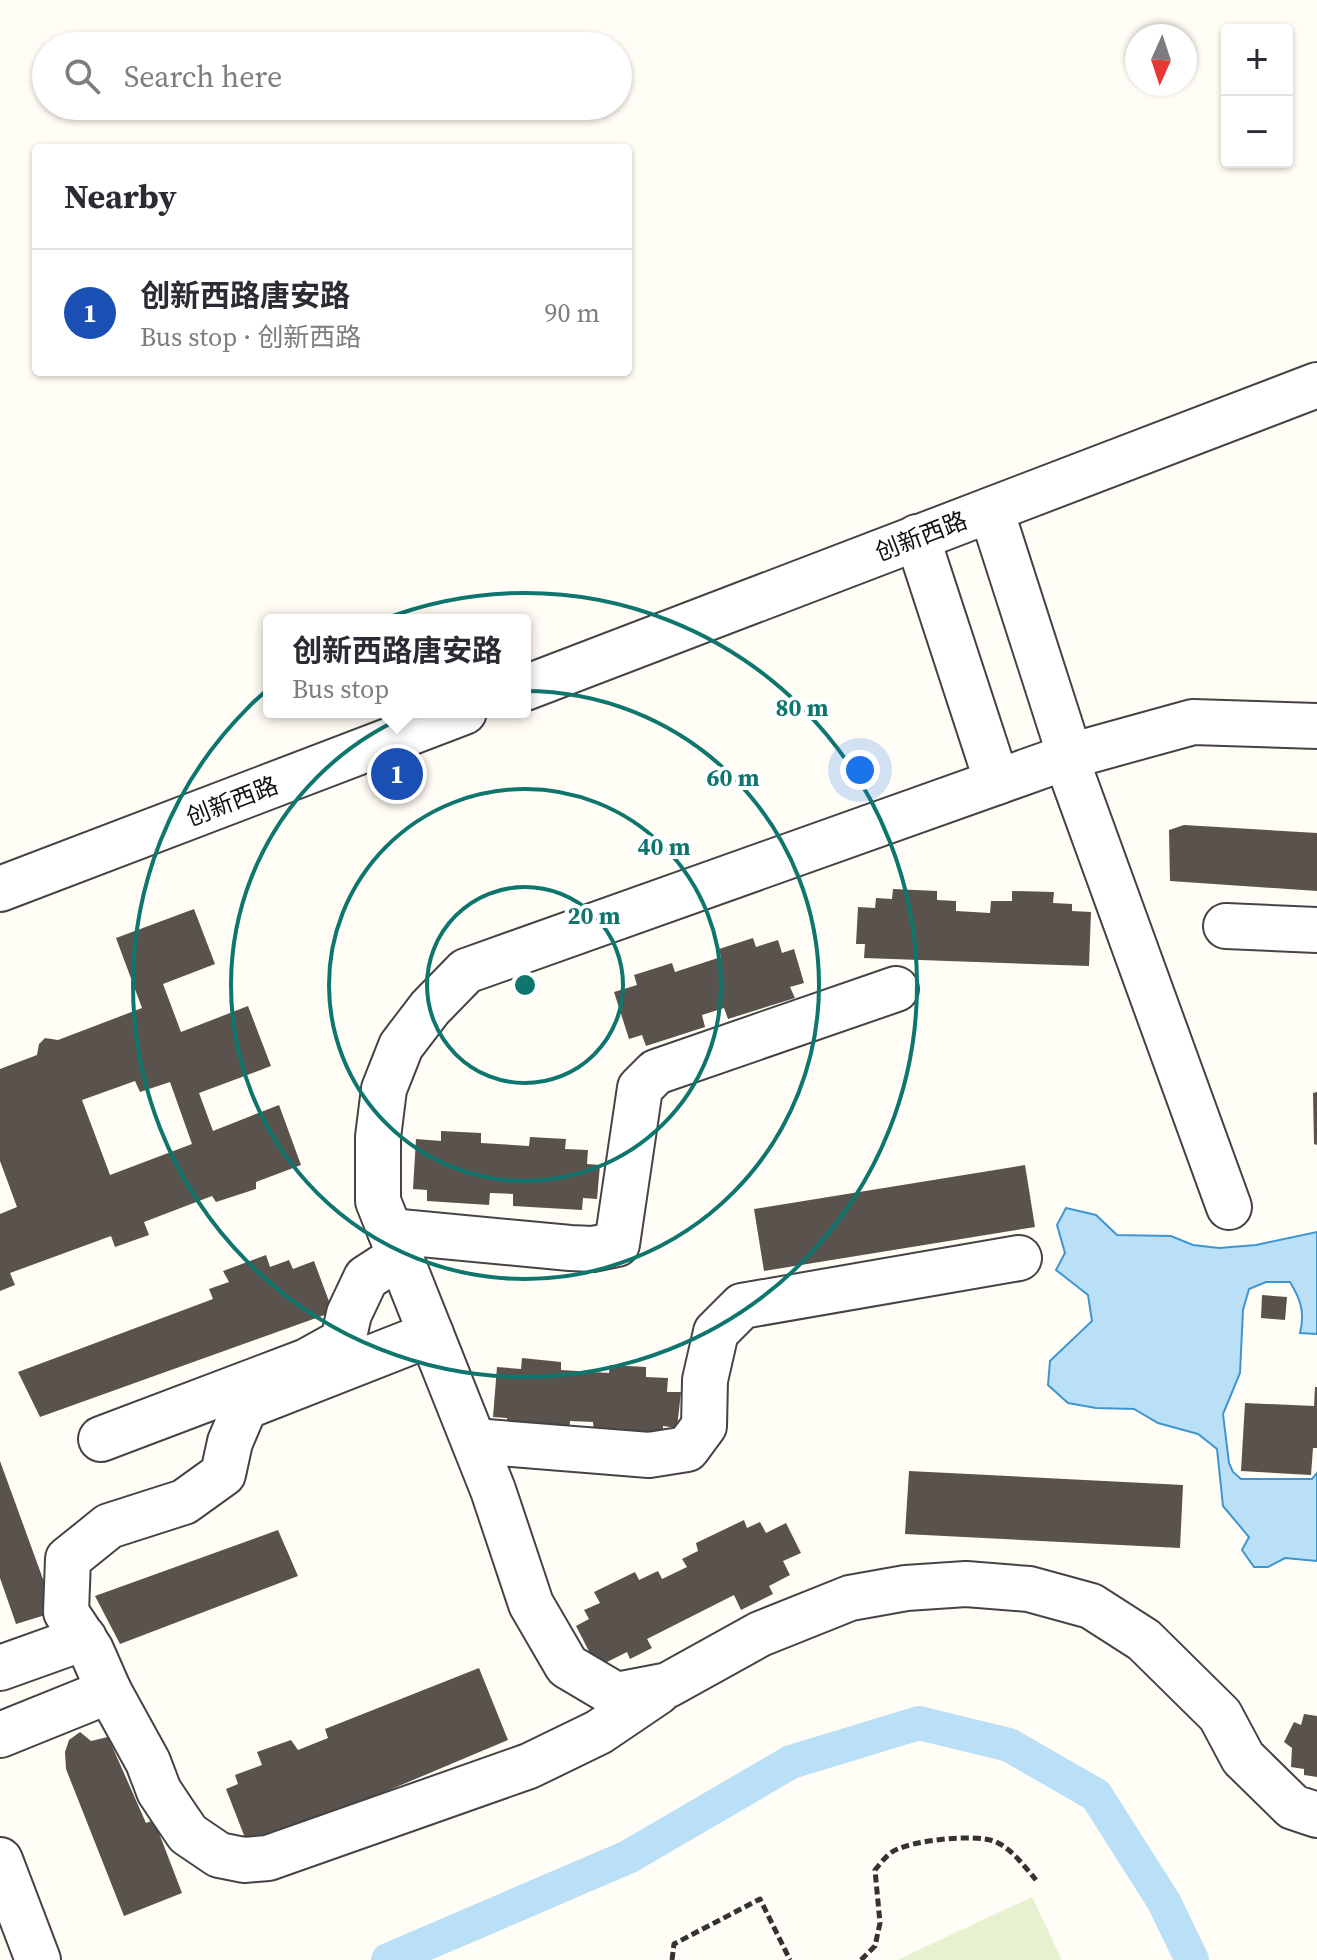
<!DOCTYPE html>
<meta charset="utf-8">
<style>
:root{--surface:#fff;--page:#f7f7f7;--text:#2b2b33;--muted:#7c7c81;--line:#e1e1e2;--accent:#b45309}
body{margin:0;font-family:"Source Serif 4","Noto Sans SC",serif;background:var(--page);color:var(--text)}
.controls{position:absolute;right:24px;top:24px;display:grid;overflow:hidden;border-radius:8px;box-shadow:0 2px 6px #0004}
.controls button{width:72px;height:72px;display:grid;place-items:center;padding:0;border:0;border-bottom:2px solid var(--line);background:var(--surface);color:var(--text);font:40px sans-serif}
.compass{position:absolute;left:1125px;top:24px;width:72px;height:72px;border-radius:50%;background:var(--surface);box-shadow:0 2px 6px #0004;rotate:183deg}
.you{position:absolute;left:860px;top:770px;width:28px;height:28px;margin:-20px;border:6px solid #fff;border-radius:50%;background:#1a73e8;box-shadow:0 0 0 12px #1a73e833}
.badge{display:grid;place-items:center;width:52px;height:52px;border-radius:50%;background:var(--accent);color:#fff;font-size:26px;font-weight:700}
.pin{position:absolute;translate:-50% -50%;border:4px solid #fff;box-shadow:0 2px 8px #0006}
.popup{position:absolute;left:263px;top:614px;width:268px;height:104px;box-sizing:border-box;display:grid;place-content:center;border-radius:8px;background:var(--surface);filter:drop-shadow(0 2px 6px #0005);font-size:26px;white-space:nowrap;color:var(--muted)}
.popup b{font-size:30px;color:var(--text)}
.popup::after{content:'';position:absolute;left:50%;top:100%;margin-left:-16px;border:16px solid transparent;border-top-color:var(--surface)}
.list{margin:0;padding:0;list-style:none}
h2{display:flex;justify-content:space-between;align-items:center;height:104px;margin:0;padding:0 32px;font-size:34px}
h2 small{font-size:26px;font-weight:400;color:var(--muted)}
.list li{display:grid;grid-template-columns:52px 1fr auto;gap:24px;align-items:center;box-sizing:border-box;height:128px;padding:0 32px;border-top:2px solid var(--line)}
.list b{display:block;font-size:30px;white-space:nowrap}
.list p{margin:0;font-size:26px;white-space:nowrap;color:var(--muted)}
.list em{font-size:26px;font-style:normal;color:var(--muted)}
.icon{flex:none;width:44px;height:44px;fill:none;stroke:currentColor;stroke-width:2;stroke-linecap:round;stroke-linejoin:round}
.map{position:relative;flex:none;width:1317px;height:1960px;overflow:hidden}
.search{position:absolute;background:var(--surface);box-shadow:0 2px 6px #0004;left:32px;top:32px;width:600px;height:88px;display:flex;align-items:center;gap:20px;box-sizing:border-box;padding:0 28px;border-radius:44px;color:var(--muted);font-size:30px}
.panel{position:absolute;background:var(--surface);box-shadow:0 2px 6px #0004;left:32px;top:144px;width:600px;height:232px;border-radius:8px}
.map>svg:first-child{display:block}
.pitch{fill:#e6f2cf}
.water{fill:#b9e0f7;stroke:#3f96cf;stroke-width:2}
.lines{fill:none;stroke-linecap:round;stroke-linejoin:round}
.canal{stroke:#b9e0f7;stroke-width:34}
.building{fill:#5a524d;fill-rule:evenodd}
.minor-casing{stroke:#444;stroke-width:48}
.path{stroke:#333;stroke-width:5;stroke-dasharray:8 4;stroke-linecap:butt}
.minor{stroke:#fff;stroke-width:44}
.ring{fill:none;stroke:#0f766e;stroke-width:4}
.labels{text-anchor:middle;dominant-baseline:central;stroke-width:8;stroke-linejoin:round;paint-order:stroke}
.street-label{font-size:24px;fill:#111;stroke:#fff}
.centre{fill:#0f766e;stroke:#fff;stroke-width:4}
.ring-label{font-size:24px;text-anchor:middle;font-weight:bold;fill:#0f766e;stroke:#fff;stroke-width:8;stroke-linejoin:round;paint-order:stroke}
</style>
<div class="map">
<svg width="1317" height="1960" viewBox="0 0 1317 1960">
<rect width="100%" height="100%" fill="#fffdf5"/>
<path class="pitch" d="M1032 1897 1062 1960H897Z"/>
<path class="water" d="M1066 1208 1096 1215 1117 1235 1171 1236 1193 1245 1219 1248 1256 1245 1317 1232V1334L1300 1333C1305 1313 1301 1300 1290 1282H1266L1249 1289 1243 1310 1240 1373 1223 1414 1229 1463 1233 1472 1241 1479H1312L1317 1473V1561L1285 1558 1268 1567H1254L1242 1550 1249 1537 1223 1506 1217 1449 1198 1434 1158 1423 1134 1409 1096 1408 1068 1403 1048 1385 1050 1361 1092 1321 1088 1295 1056 1270 1065 1253 1057 1225Z"/>
<g class="lines">
<path class="canal" d="M388 1960 628 1857 791 1762 919 1723 1009 1745 1096 1795 1164 1902 1192 1960"/>
</g>
<g class="building">
<path d="M1184 825 1317 833V891L1170 881 1169 830Z"/>
<path d="M893 889 937 891V900L956 901V911L990 913 991 901H1012V891L1054 892 1053 903 1072 904V911L1091 912 1089 966 864 958 865 944H856L858 907 875 908 876 898 892 899Z"/>
<path d="M194 909 215 964 163 984 181 1032 248 1006 271 1066 199 1093 213 1131 279 1105 301 1165 256 1182V1189L216 1202 212 1196 144 1222 149 1235 115 1247 111 1236 10 1273 15 1285 0 1291V1214L17 1207 0 1161V1069L37 1055 39 1044 45 1038 58 1040 142 1008 116 938ZM135 1081 140 1092 170 1082 192 1144 110 1175 82 1100Z"/>
<path d="M753 938 756 947 778 940 782 953 794 949 804 983 790 987 795 998 728 1019 724 1008 702 1015 705 1027 646 1046 642 1035 629 1039 614 992 637 985 634 975 672 963 675 972 721 957 719 949Z"/>
<path d="M1317 1092V1145L1314 1144 1313 1093Z"/>
<path d="M441 1131 481 1133V1143L529 1146 530 1137 566 1139 565 1149 588 1150 587 1164 600 1165 597 1199 583 1198 582 1210 513 1206V1194L490 1193 489 1205 427 1201V1190L413 1189 416 1139 441 1141Z"/>
<path d="M1025 1165 1035 1227 764 1271 754 1209Z"/>
<path d="M266 1255 270 1267 289 1260 293 1269 314 1261 333 1312 40 1417 18 1372 213 1299 209 1289 229 1282 223 1271Z"/>
<path d="M1262 1295 1287 1297 1285 1320 1261 1318Z"/>
<path d="M522 1358 561 1362V1370L609 1373 610 1365 646 1367V1377L668 1378 667 1392H681L677 1428 663 1426V1438L594 1433 593 1422 570 1421 569 1433 507 1429V1418L493 1417 497 1367 521 1369Z"/>
<path d="M1315 1387H1317V1448H1313L1311 1475 1241 1471 1245 1403 1314 1406Z"/>
<path d="M0 1461 55 1612 16 1624 0 1578Z"/>
<path d="M909 1471 1183 1485 1180 1548 905 1534Z"/>
<path d="M744 1520 747 1528 760 1522 766 1533 786 1523 801 1553 783 1561 790 1575 769 1586 773 1594 741 1610 734 1595 647 1639 652 1648 630 1659 627 1652 597 1667 576 1626 589 1619 584 1610 600 1603 594 1592 635 1572 639 1580 658 1571 662 1579 687 1567 682 1559 698 1551 696 1543Z"/>
<path d="M278 1530 298 1576 120 1644 95 1596Z"/>
<path d="M479 1668 508 1740 254 1847 247 1843 226 1789 238 1784 235 1775 262 1765 257 1752 291 1740 298 1750 328 1738 325 1729Z"/>
<path d="M1304 1714 1317 1716V1777L1304 1775V1769L1291 1767 1292 1748 1284 1742 1294 1722 1301 1725Z"/>
<path d="M80 1732 91 1741 108 1737 146 1823 154 1820 182 1893 124 1916 66 1769 65 1752 69 1740Z"/>
</g>
<g class="lines">
<g class="minor-casing">
<g id="minor">
<path d="M991 510 1070 756"/>
<path d="M917 537 997 782"/>
<path d="M525 688 1317 385"/>
<path d="M1317 726 1193 722 1070 756 466 971 430 1008 401 1046 384 1089 378 1137V1201L493 1490 531 1604 567 1666 616 1695 668 1685 760 1634 850 1598 906 1588 966 1584 1029 1589 1091 1606 1144 1640 1220 1715 1243 1758 1293 1807 1317 1815"/>
<path d="M1066 758 1229 1207"/>
<path d="M0 889 464 712"/>
<path d="M1226 926 1317 930"/>
<path d="M390 1231 570 1248 593 1249 617 1244 640 1088 656 1072 896 989"/>
<path d="M431 1334 245 1407 230 1442 223 1474 184 1502 109 1526 68 1559 66 1612 91 1650 109 1691 148 1762 159 1791 173 1812 188 1834 219 1855 244 1860 268 1858 529 1766 599 1732 658 1692"/>
<path d="M101 1439 307 1361 343 1341 349 1314 366 1278 400 1256"/>
<path d="M474 1441 649 1455 687 1449 704 1426 705 1380 716 1332 742 1306 1019 1258"/>
<path d="M0 1668 84 1638"/>
<path d="M0 1735 109 1691"/>
<path d="M0 1860 38 1960"/>
</g>
</g>
<g class="path">
<path d="M672 1960 674 1944 760 1899 790 1960"/>
<path d="M861 1960 875 1946 880 1923 875 1870C880 1864 886 1856 892 1852 911 1840 976 1833 996 1842 1012 1849 1025 1867 1036 1880"/>
</g>
<use href="#minor" class="minor"/>
</g>
<g class="ring">
<circle cx="525" cy="985" r="98"/>
<circle cx="525" cy="985" r="196"/>
<circle cx="525" cy="985" r="294"/>
<circle cx="525" cy="985" r="392"/>
</g>
<g class="labels">
<g class="street-label">
<text transform="translate(921 536) rotate(-21)">创新西路</text>
<text transform="translate(232 801) rotate(-21)">创新西路</text>
</g>
</g>
<circle cx="525" cy="985" r="12" class="centre"/>
<g class="ring-label">
<text x="802" y="716">80 m</text>
<text x="733" y="786">60 m</text>
<text x="664" y="855">40 m</text>
<text x="594" y="924">20 m</text>
</g>
</svg>
<div class="controls">
<button>+</button>
<button>−</button>
</div>
<svg class="compass" viewBox="-18 -18 36 36"><path d="M0-13l5 13h-10z" fill="#e53935"/><path d="M0 13l5-13h-10z" fill="#7c7c81"/></svg>
<div class="you"></div>
<div class="pin badge" style="left:397px;top:774px;background:#1a4fb4">1</div>
<div class="popup"><b>创新西路唐安路</b>Bus stop</div>
<div class="search"><svg class="icon" aria-label="search" viewBox="0 0 24 24"><circle cx="10" cy="10" r="6"/><path d="M15 15l6 6"/></svg>Search here</div>
<section class="panel">
<h2>Nearby<small></small></h2>
<ul class="list">
<li><span class="badge" style="background:#1a4fb4">1</span><div><b>创新西路唐安路</b><p>Bus stop · 创新西路</p></div><em>90 m</em></li>
</ul>
</section>
</div>
